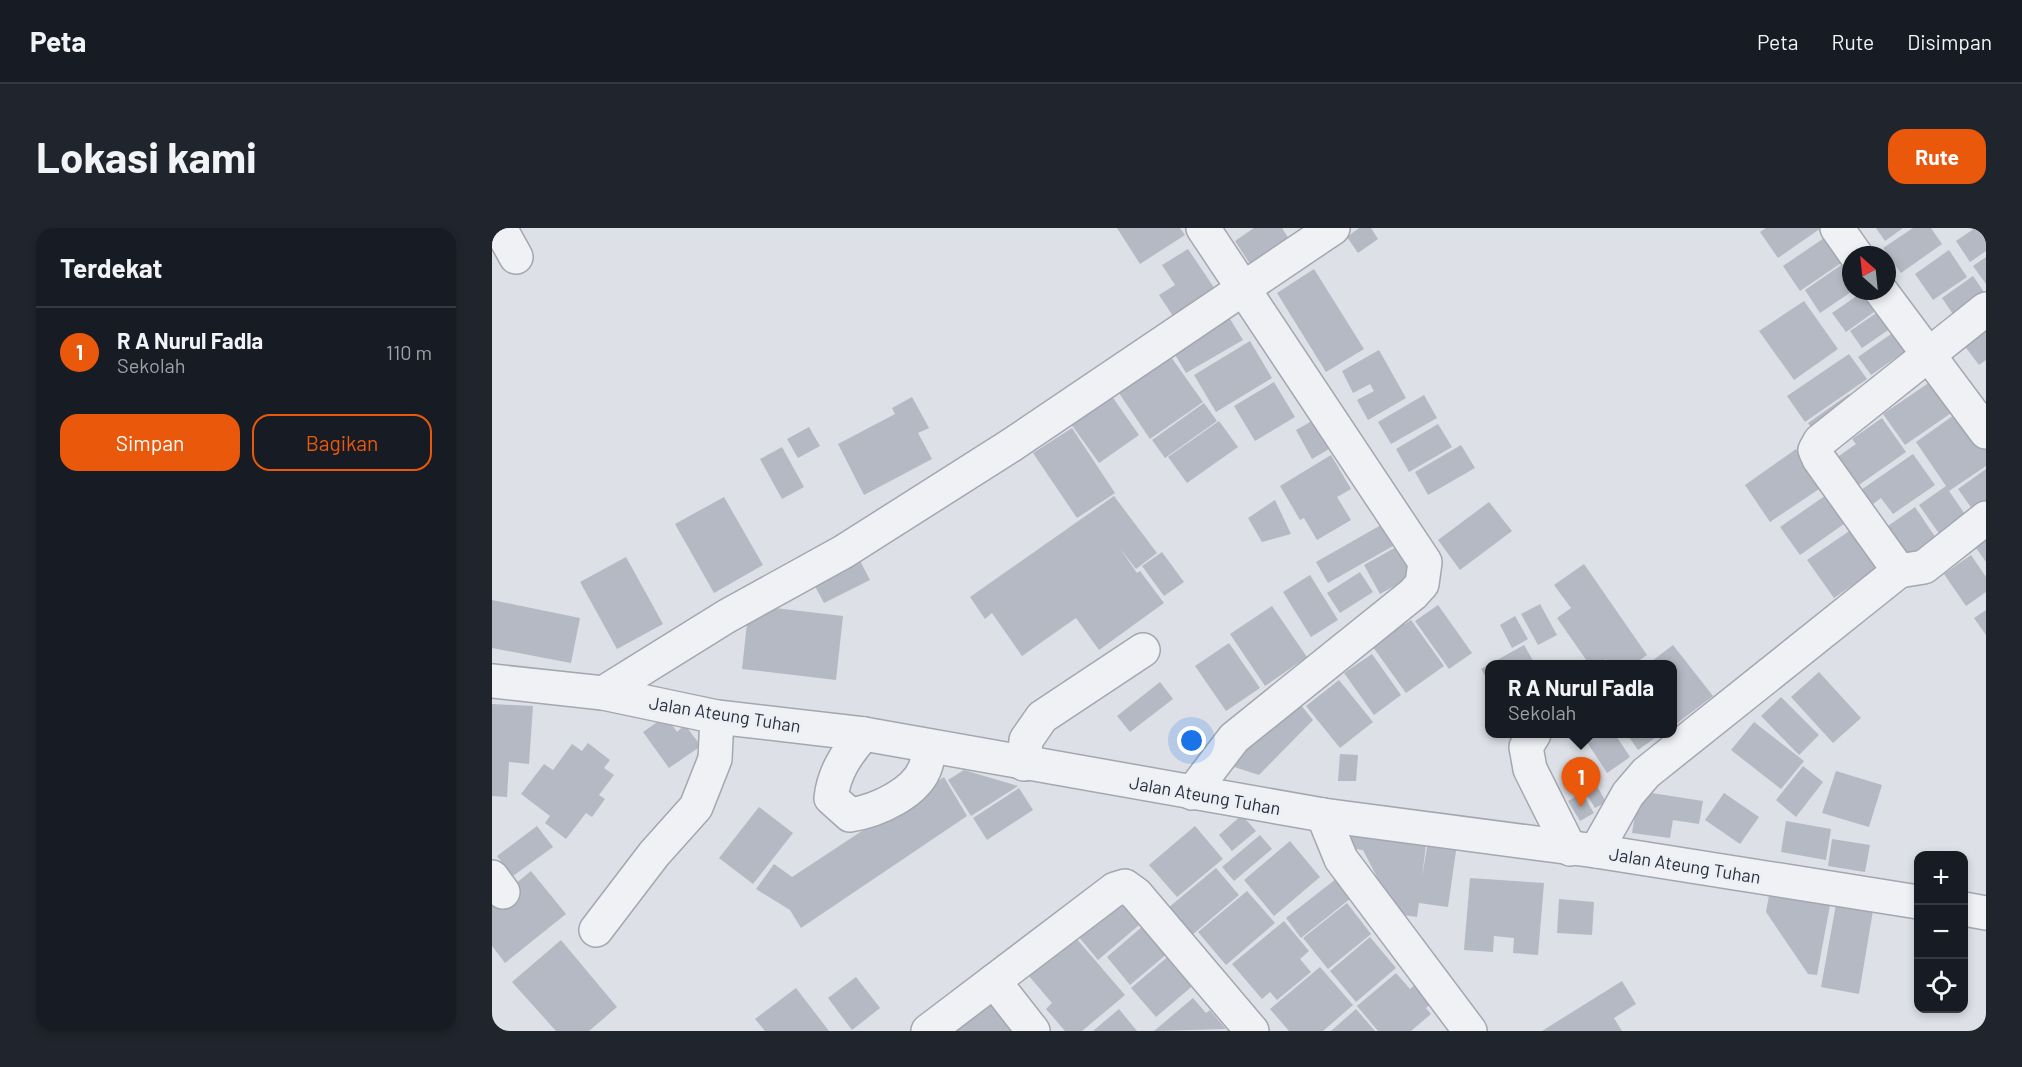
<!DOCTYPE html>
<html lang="id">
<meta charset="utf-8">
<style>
:root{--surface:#171b24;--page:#20242c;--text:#f1f3f6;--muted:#9ea1a6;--line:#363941;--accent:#ea580c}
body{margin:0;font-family:Barlow,sans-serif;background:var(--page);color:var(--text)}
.controls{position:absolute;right:18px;bottom:18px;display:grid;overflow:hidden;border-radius:12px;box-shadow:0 3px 9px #0003}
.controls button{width:54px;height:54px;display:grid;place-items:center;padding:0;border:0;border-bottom:2px solid var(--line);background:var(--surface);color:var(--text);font:30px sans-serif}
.compass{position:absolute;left:1350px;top:18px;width:54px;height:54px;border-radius:50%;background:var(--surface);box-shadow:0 3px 9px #0003;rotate:333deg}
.you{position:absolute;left:700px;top:513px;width:21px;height:21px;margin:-15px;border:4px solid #fff;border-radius:50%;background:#1a73e8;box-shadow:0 0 0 9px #1a73e833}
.badge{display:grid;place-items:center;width:39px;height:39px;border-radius:50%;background:var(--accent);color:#fff;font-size:20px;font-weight:700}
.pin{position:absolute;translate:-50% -50px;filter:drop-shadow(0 2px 3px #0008)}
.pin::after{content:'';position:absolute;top:32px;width:21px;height:18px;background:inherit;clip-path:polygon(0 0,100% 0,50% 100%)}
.popup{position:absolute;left:993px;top:432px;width:192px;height:78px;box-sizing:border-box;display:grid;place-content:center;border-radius:12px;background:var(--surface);filter:drop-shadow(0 2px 4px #0005);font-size:20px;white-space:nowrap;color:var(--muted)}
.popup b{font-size:22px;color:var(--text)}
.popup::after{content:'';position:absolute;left:50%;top:100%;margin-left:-12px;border:12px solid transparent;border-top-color:var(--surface)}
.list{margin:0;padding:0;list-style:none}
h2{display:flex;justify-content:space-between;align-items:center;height:78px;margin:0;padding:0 24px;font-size:26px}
h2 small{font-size:20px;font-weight:400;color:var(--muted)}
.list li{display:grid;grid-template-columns:39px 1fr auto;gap:18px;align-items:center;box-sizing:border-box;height:90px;padding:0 24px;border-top:2px solid var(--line)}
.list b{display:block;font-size:22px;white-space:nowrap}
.list p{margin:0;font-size:20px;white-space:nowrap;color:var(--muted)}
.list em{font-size:20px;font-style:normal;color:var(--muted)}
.actions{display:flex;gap:12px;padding:18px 24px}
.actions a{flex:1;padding:14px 0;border:2px solid var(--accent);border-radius:18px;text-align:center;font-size:21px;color:var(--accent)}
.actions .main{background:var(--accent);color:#fff}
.icon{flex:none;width:33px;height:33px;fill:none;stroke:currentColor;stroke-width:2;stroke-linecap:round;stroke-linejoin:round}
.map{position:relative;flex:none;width:1494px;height:803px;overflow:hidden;border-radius:18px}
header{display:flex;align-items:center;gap:36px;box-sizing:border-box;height:84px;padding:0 30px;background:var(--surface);border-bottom:2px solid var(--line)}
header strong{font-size:28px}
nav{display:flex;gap:33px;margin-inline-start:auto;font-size:21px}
.intro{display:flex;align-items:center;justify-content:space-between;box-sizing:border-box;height:144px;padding:0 36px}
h1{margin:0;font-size:42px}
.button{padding:15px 27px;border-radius:18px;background:var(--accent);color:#fff;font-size:21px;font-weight:700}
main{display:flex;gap:36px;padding:0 36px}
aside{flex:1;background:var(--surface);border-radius:18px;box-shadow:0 3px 9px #0003}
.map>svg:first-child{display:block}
.building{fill:#b5b9c3}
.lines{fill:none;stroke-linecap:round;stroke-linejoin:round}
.minor-casing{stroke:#a3a7b0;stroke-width:36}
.minor{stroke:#f0f1f5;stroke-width:33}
.labels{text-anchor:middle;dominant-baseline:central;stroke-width:4.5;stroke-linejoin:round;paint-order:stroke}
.street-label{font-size:18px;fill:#272e3c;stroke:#eceff4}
</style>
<header>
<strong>Peta</strong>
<nav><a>Peta</a><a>Rute</a><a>Disimpan</a></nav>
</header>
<div class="intro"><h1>Lokasi kami</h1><a class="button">Rute</a></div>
<main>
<aside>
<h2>Terdekat<small></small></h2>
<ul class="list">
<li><span class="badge">1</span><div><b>R A Nurul Fadla</b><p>Sekolah</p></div><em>110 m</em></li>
</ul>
<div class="actions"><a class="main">Simpan</a><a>Bagikan</a></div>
</aside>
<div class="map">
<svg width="1494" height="803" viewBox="0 0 1494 803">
<rect width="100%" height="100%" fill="#dde0e6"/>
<g class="building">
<path d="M625 0H688L693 7 648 36Z"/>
<path d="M762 0H790L797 11 758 36 743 13Z"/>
<path d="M867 0H879L886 11 866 25 855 9Z"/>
<path d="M1274 0H1329L1286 30 1268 4Z"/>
<path d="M1384 0H1411L1393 13Z"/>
<path d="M1421 0H1439L1450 16 1409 45 1391 20Z"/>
<path d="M1483 0H1494V23L1478 34 1464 13Z"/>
<path d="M1335 8 1352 33 1308 63 1291 38Z"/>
<path d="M696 21 727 67 685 94 667 67 683 57 670 37Z"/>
<path d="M1457 22 1475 49 1441 72 1423 46Z"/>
<path d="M1494 29V56L1481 38Z"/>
<path d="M1355 33 1359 39V64L1328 85 1313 62Z"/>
<path d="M822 41 872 121 834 144 785 65Z"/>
<path d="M1481 48 1494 67 1467 95 1450 70Z"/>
<path d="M1369 65 1382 84 1354 104 1340 85Z"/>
<path d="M1312 73 1346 121 1302 152 1267 103Z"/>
<path d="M1393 79 1405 96 1370 120 1358 103Z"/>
<path d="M735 86 751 112 694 145 679 120Z"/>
<path d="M1494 99V132L1487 137 1472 117Z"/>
<path d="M1402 104 1415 122 1379 147 1366 129Z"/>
<path d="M758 113 780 150 724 184 702 147Z"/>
<path d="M887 122 914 170 876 192 865 172 882 163 878 156 861 165 850 143Z"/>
<path d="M1357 126 1375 151 1313 194 1295 168Z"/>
<path d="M679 129 711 174 658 211 627 165Z"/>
<path d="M1441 152 1462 183 1413 217 1391 186Z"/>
<path d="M782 154 803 189 763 213 742 178Z"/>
<path d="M1357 166 1367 181 1326 209 1316 195Z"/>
<path d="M619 167 647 207 607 235 579 196Z"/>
<path d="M932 167 945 190 899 216 886 194Z"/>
<path d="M420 169 437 200 426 205 440 231 372 267 346 216 403 186 400 180Z"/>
<path d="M712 175 725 193 673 230 660 212Z"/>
<path d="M1472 180 1494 211V238L1457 263 1477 292 1451 311 1427 277 1454 258 1424 214Z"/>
<path d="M827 189 844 217 820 231 804 202Z"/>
<path d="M1390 190 1414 224 1364 259 1344 230 1364 216 1360 211Z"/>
<path d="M727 193 746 219 695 255 676 229Z"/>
<path d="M946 196 960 219 917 244 904 221Z"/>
<path d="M317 199 328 218 306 230 295 211Z"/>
<path d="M580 200 623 265 585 290 541 225Z"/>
<path d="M969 217 983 240 936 267 923 244Z"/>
<path d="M290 219 312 259 290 271 268 231Z"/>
<path d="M1304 221 1330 259 1278 294 1253 257Z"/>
<path d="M1421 226 1443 257 1401 286 1389 270 1377 279 1366 264Z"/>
<path d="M839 227 859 261 845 269 859 292 825 312 812 290 808 292 788 258Z"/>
<path d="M1494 241V278L1483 285 1466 261Z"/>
<path d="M1340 263 1359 291 1308 327 1288 299Z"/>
<path d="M622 268 665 325 644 341 627 319 645 345 648 343 672 375 607 422 584 390 530 428 500 385 493 391 478 369Z"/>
<path d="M232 269 271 337 222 365 183 296Z"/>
<path d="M783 272 799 306 770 314 756 290Z"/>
<path d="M997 274 1020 303 968 342 946 312Z"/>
<path d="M1423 279 1444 310 1418 329 1396 298Z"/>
<path d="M889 297 901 318 836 355 824 334Z"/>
<path d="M1366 297 1392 335 1342 370 1315 332Z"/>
<path d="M1494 298V334L1477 310Z"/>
<path d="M906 318 922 347 888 366 872 337Z"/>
<path d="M670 324 692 354 672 368 650 338Z"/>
<path d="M364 325 378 352 332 375 318 349Z"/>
<path d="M1479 327 1494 349V364L1474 378 1452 346Z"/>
<path d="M134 329 171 396 125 421 88 354Z"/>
<path d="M1092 336 1155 427 1142 436H1118L1114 431 1106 436H1097L1065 390 1079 380 1062 357Z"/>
<path d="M868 344 881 364 848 385 835 365Z"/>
<path d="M818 347 846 392 819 409 791 364Z"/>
<path d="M0 372 88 390 79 435 0 420Z"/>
<path d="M1048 376 1065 407 1046 417 1029 386Z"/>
<path d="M257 377 351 388 344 452 250 441Z"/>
<path d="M946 377 980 425 957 441 923 393Z"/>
<path d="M780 378 815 429 773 458 738 406Z"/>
<path d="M1494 382V407L1482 390Z"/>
<path d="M906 387 913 396 919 392 952 438 914 465 881 419 901 405 893 395Z"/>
<path d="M1023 388 1036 411 1020 420 1008 397Z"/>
<path d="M737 415 768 460 734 483 703 438Z"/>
<path d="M1032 417 1043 436H998V456L989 441Z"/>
<path d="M1181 417 1221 468 1180 499V436H1156Z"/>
<path d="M880 426 909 467 882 487 852 445Z"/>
<path d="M1327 444 1369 490 1341 515 1299 469Z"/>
<path d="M847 452 881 494 848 520 814 478Z"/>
<path d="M668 454 681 471 638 504 625 488Z"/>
<path d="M1289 469 1327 507 1307 527 1269 488Z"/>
<path d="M804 471 821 492 767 547 739 538Z"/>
<path d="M0 476 41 478 37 536 17 534 15 569 0 568Z"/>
<path d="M174 488 185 504 193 497 209 518 177 540 151 504Z"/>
<path d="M1262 494 1312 533 1289 561 1239 522Z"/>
<path d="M1108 506H1123L1138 529 1115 545 1095 514Z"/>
<path d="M1135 506H1166L1167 507 1146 522Z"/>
<path d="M96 515 118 532 112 540 122 547 107 567 113 571 100 589 94 585 74 611 53 595 58 588 29 566 52 536 61 542 80 516 90 523Z"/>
<path d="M848 526 866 527 864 553H846Z"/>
<path d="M1311 538 1331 554 1304 589 1284 572Z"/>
<path d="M472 542 526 558 479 588 456 552Z"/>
<path d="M1344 543 1390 557 1377 599 1330 585Z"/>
<path d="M452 549 475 588 309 700 298 682 264 661 282 636 300 649Z"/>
<path d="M1102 553 1114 574 1103 580 1091 560Z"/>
<path d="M527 560 541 582 495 612 481 590Z"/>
<path d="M1147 563 1211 573 1207 596 1181 592 1178 610 1140 605Z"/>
<path d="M1090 565 1102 585 1088 593 1076 573Z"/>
<path d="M1232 565 1267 589 1248 616 1213 592Z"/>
<path d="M267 579 301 605 261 656 227 630Z"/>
<path d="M750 587 764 603 740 623 727 607Z"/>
<path d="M1294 593 1339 601 1334 632 1289 624Z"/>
<path d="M45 598 61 619 21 648 5 628Z"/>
<path d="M703 598 731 631 685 669 657 637Z"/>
<path d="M860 598 935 608 930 649 936 613 965 616 956 679 927 675 925 689 904 686 871 622 856 620Z"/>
<path d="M768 607 780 621 742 653 730 639Z"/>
<path d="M1340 611 1378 617 1373 644 1336 638Z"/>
<path d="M798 613 828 649 782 688 752 652Z"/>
<path d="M724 640 747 667 700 707 676 680Z"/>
<path d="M39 643 74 686 13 735 0 718V675Z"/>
<path d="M978 650 1052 655 1046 727 1021 725 1022 710 1002 708 1001 724 972 722Z"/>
<path d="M844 651 859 670 809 710 794 690Z"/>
<path d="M628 662 653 692 606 732 581 702Z"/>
<path d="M1278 662 1339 672 1325 747 1316 746 1274 684Z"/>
<path d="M755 663 783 695 734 737 706 704Z"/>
<path d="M1067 671 1102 674 1100 707 1065 705Z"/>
<path d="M1345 671 1382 677 1367 766 1329 759Z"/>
<path d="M855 675 879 706 836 741 811 710Z"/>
<path d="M658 692 682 720 638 757 615 729Z"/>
<path d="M792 693 817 723 808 731 819 744 785 772 778 764 770 771 740 736Z"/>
<path d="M577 702 633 767 590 803H573L554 781 560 775 531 741Z"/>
<path d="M878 709 904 740 864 774 838 743Z"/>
<path d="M69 712 125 779 97 803H64L20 754Z"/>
<path d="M686 720 711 749 664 789 639 760Z"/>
<path d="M828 739 861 777 831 803H797L778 781Z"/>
<path d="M904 745 918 761 924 756 940 775 934 780 939 786 919 803H886L865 778Z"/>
<path d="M364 749 388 780 360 802 336 770Z"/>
<path d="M1130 753 1144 776 1122 790 1130 803H1050Z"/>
<path d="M304 760 337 803H273L263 791Z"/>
<path d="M498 767 528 803H455Z"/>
<path d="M701 770 714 785 718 782 734 801 662 803Z"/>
<path d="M627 781 645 803H601Z"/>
<path d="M864 781 883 803H839Z"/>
</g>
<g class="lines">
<g class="minor-casing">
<g id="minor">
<path d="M8 0 24 29"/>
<path d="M1345 0 1364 27"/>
<path d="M1389 63 1494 204"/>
<path d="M1407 343 1432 339 1494 290"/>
<path d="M0 453 111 465 225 489 372 506 831 587 1104 623 1426 674"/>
<path d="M111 465 235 388 351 324 518 218 841 0"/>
<path d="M372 506C355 525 342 544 339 570L358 587C384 583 426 565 434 537 436 532 436 525 437 519"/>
<path d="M1042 506 1034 519 1038 541 1078 621"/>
<path d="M532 536 534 512 550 489 651 422"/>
<path d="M700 565 742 510 921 366 930 356 933 334 711 0"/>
<path d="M831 587 849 631 978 803"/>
<path d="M1104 623 1136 566 1154 545 1407 343 1327 231 1323 222 1328 213 1494 81"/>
<path d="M0 649 11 664"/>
<path d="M1472 681 1494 685"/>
<path d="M104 702 162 626 204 579 223 531 225 489"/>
<path d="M502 753 541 803"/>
<path d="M436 803 623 661 633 658 644 666 760 803"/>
</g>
</g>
<use href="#minor" class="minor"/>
</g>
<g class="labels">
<g class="street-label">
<text transform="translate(233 486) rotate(9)">Jalan Ateung Tuhan</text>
<text transform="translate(713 567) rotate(10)">Jalan Ateung Tuhan</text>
<text transform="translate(1193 637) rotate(9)">Jalan Ateung Tuhan</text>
</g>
</g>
</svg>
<div class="controls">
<button>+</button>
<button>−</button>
<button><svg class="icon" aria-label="locate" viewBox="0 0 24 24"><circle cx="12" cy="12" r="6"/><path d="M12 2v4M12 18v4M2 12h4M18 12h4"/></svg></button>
</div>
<svg class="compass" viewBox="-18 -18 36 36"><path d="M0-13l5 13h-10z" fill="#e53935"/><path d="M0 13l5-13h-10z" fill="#9ea1a6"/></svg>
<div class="you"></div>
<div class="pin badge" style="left:1089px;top:579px">1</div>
<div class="popup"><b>R A Nurul Fadla</b>Sekolah</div>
</div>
</main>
